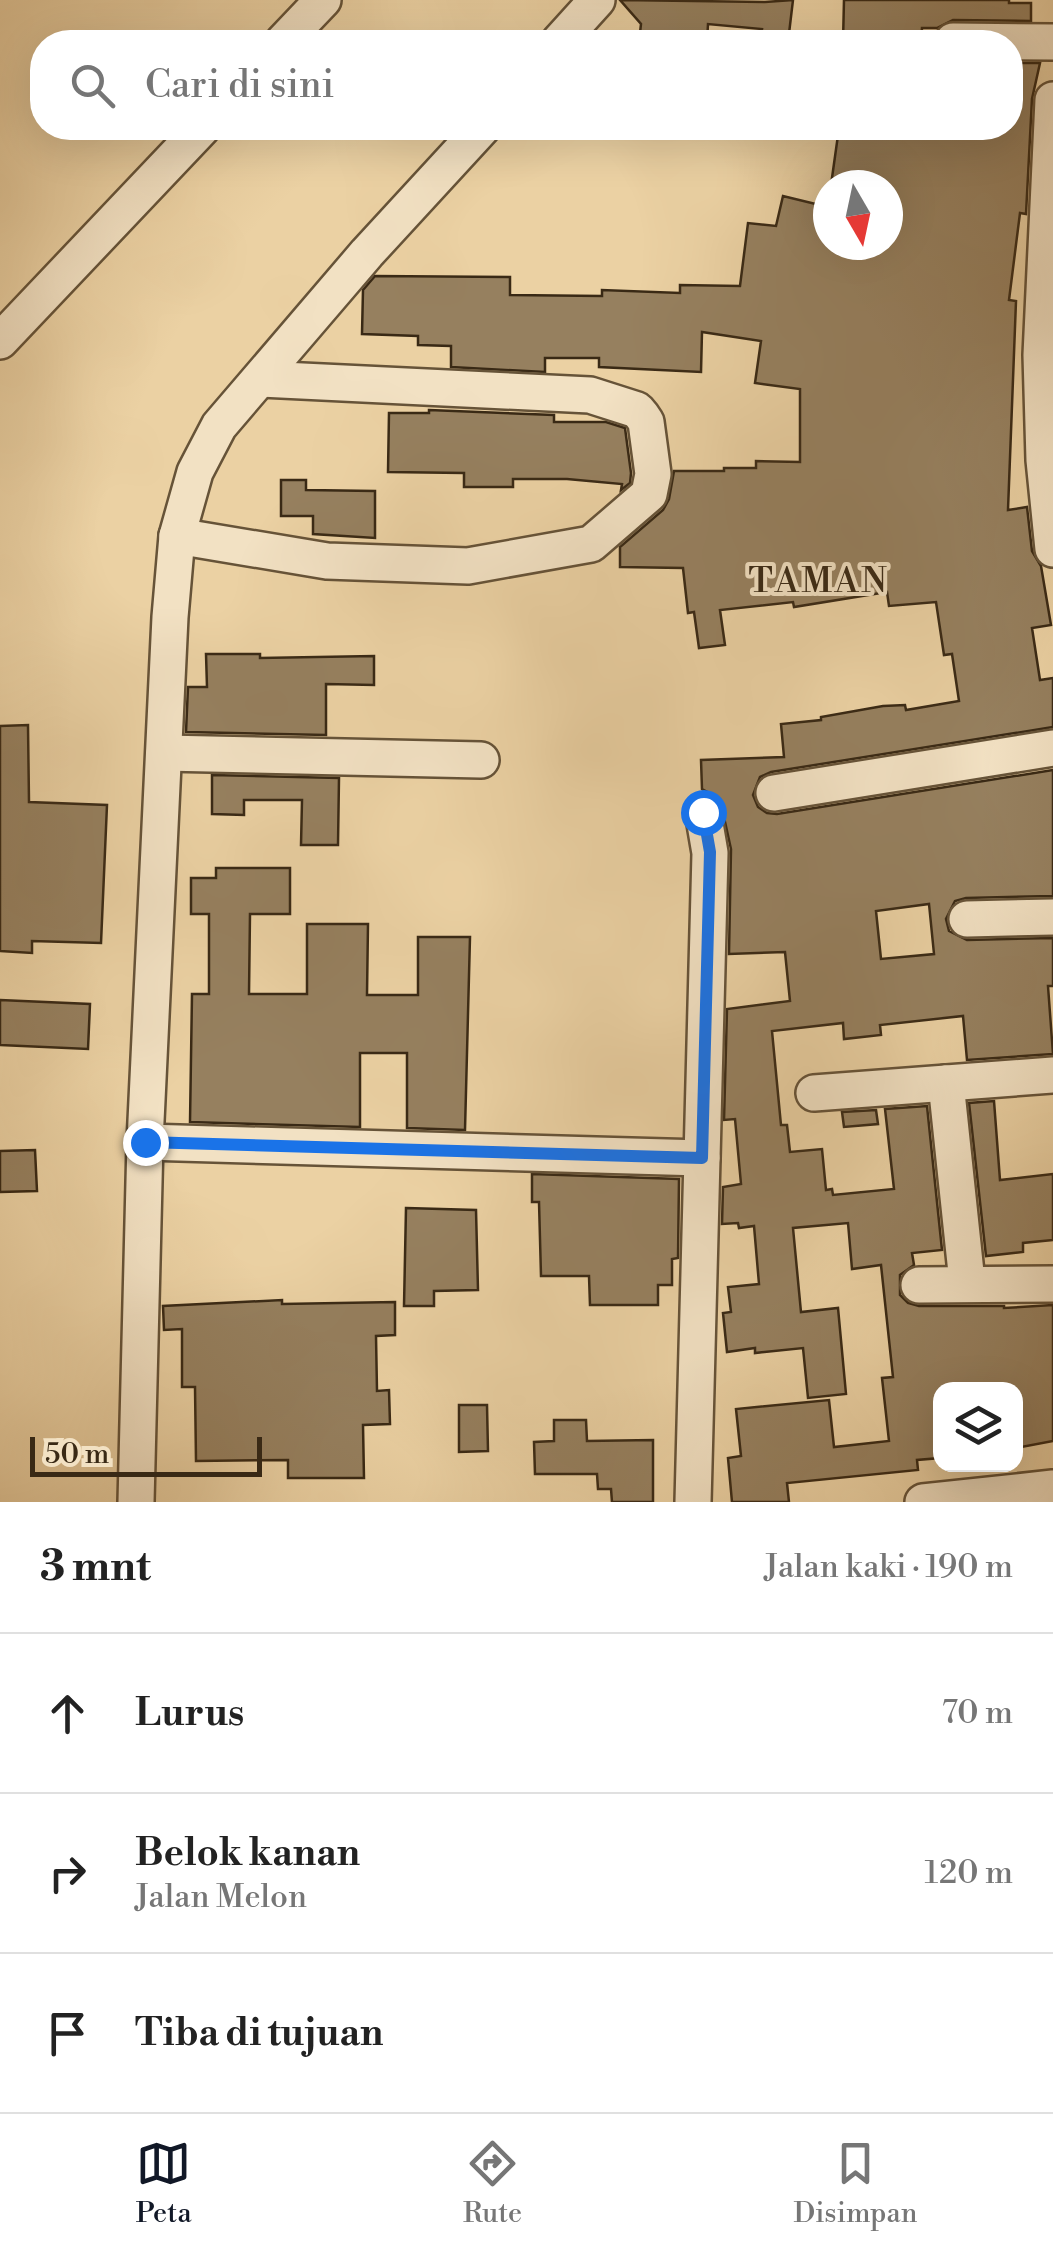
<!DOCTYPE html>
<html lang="id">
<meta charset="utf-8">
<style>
:root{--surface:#fff;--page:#f6f6f6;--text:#222;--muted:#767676;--line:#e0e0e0;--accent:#111827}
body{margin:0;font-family:"Libre Bodoni",serif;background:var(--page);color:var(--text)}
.controls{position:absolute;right:30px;bottom:30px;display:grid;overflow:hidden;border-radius:20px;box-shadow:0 10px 40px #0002}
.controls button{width:90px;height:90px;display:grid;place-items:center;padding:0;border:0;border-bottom:2px solid var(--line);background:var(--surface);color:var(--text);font:50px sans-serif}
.compass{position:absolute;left:813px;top:170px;width:90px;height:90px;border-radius:50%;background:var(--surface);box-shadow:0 10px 40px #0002;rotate:171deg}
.scale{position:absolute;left:30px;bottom:25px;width:232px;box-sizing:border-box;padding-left:10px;border:5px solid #392915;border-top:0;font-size:28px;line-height:35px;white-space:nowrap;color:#392915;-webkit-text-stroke:8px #f2e1c3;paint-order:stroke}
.stop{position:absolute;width:30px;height:30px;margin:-22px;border:8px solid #1a73e8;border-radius:50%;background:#fff}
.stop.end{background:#1a73e8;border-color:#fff;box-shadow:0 2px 10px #0008}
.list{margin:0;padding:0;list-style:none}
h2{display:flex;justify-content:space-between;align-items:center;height:130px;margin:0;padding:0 40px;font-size:42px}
h2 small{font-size:32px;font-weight:400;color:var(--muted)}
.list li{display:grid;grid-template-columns:65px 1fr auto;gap:30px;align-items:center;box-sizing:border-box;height:160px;padding:0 40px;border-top:2px solid var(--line)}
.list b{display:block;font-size:38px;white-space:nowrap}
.list p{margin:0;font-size:32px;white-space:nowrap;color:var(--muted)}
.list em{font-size:32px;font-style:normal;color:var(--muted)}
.icon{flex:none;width:55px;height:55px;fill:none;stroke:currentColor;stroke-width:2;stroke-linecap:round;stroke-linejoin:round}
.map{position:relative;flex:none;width:1053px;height:1502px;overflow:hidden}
.search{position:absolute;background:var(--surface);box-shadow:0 10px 40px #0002;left:30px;right:30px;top:30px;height:110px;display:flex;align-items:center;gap:25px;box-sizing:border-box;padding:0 35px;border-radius:40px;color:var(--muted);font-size:38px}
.sheet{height:610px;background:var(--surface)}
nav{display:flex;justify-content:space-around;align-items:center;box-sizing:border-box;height:140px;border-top:2px solid var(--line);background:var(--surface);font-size:28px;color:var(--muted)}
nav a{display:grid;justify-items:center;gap:5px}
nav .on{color:var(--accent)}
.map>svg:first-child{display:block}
.building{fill:#96805f;stroke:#392915;stroke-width:2.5;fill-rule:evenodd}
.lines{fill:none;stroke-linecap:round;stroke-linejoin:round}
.minor-casing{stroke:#665338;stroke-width:40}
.minor{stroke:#f2e1c3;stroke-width:35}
.route{stroke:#1a73e8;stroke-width:12}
.labels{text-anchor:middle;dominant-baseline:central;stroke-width:8;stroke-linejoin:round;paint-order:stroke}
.quarter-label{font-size:35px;letter-spacing:2.5px;fill:#392915;stroke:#f2e1c3}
</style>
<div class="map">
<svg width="1053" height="1502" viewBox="0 0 1053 1502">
<rect width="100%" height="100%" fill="#ebd1a3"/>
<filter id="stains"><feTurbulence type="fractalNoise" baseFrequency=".002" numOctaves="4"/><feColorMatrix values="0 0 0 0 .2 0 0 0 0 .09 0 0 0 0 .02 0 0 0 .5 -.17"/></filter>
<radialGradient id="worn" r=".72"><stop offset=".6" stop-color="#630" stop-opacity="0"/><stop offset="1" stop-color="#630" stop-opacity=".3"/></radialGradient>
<g class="building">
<path d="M620 0 765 2 793 0 788 42H760L762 29 708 24 707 42H639L641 24Z"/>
<path d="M844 0H1009V3H1031V21L953 20 937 28H922L921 42H843Z"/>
<path d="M1010 63H1040L1032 99 1026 214 1020 213 1009 300 1016 301 1008 510 1027 507 1032 551 1041 566 1051 625 1032 628 1040 680 1053 678V727L771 772 760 777 753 795 758 807 767 813 777 814 1053 770V896L966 898 955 901 946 919 949 931 967 940 1053 938V986H1048L1053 1054 967 1060 963 1016 880 1025 881 1035 844 1039 843 1023 772 1031 781 1125H787L790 1152 822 1149 826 1190 832 1189 833 1195 894 1189 885 1109 927 1106 942 1250 912 1253 914 1265 900 1275V1295L908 1303 919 1306H1004V1308L1053 1305V1441L1016 1448V1390H1000L999 1386 940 1390V1458L917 1460 918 1470 787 1483 789 1502H732L728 1458 741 1456 736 1409 829 1400 834 1447 889 1441 882 1378 893 1377 881 1265 852 1269 848 1223 793 1228 801 1312 838 1308 846 1394 808 1398 803 1348 755 1353V1348L727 1352 723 1313 731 1312 728 1287 759 1284 754 1226 739 1228 738 1223 722 1224 723 1187 741 1184 735 1119 724 1120 727 1009 790 1001 785 952 729 954 731 849 720 799 702 789 701 760 784 757 781 724 821 720V717L883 706 905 705 906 710 959 701 952 654 944 655 936 602 889 606 887 592 794 607 793 602 720 610 725 645 699 648 694 612 688 613 683 568 620 567V547L663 510 669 499 674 471H724V468H756V461L800 462V389L755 383 761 341 702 332 701 372 599 367V358H545V372L451 367V346L418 345V336L362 334 363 290 375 276 510 277V295L602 296V290L680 293V285L740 286 748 223 776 226 783 196 828 207V245H888V185H831L839 128H1010ZM929 904 934 954 881 959 876 911Z"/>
<path d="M429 410 554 415V422H606L625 428 631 473 630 483 621 490 622 484 567 479H513V487H464V473L388 472 389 413H429Z"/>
<path d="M281 480H306V490L375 491V538L313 534V516H281Z"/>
<path d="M206 654H260V658L374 656V685L326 684V735L186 732 188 687H207Z"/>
<path d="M28 725 29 802 107 805 101 943 32 941V953L0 951V726Z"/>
<path d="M212 775 339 778 338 845H301L302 800H244V815L212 814Z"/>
<path d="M216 868H290V914H250L249 994H307V924H368L367 995H418V937H470L465 1130 407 1128V1053H360V1127L190 1122 192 994H209V914H191V878H216Z"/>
<path d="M0 1000 90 1004 88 1049 0 1045Z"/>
<path d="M994 1101 1000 1180 1053 1174V1240L1023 1243V1252L986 1256 969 1103Z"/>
<path d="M876 1110 878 1124 844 1127 842 1112Z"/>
<path d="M35 1150 37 1191 0 1192V1151Z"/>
<path d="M532 1174 679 1179 678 1258 672 1259V1285H658V1305H590L589 1276H541L539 1202H532Z"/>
<path d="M406 1208 476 1210 478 1290 434 1291V1306H404Z"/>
<path d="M282 1300V1304L395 1302V1335L376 1336 377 1391 389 1390 390 1424 363 1425 364 1478H288V1460L196 1461 195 1387H182V1329L164 1330 163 1306Z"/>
<path d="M459 1405H487L488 1451 459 1452Z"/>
<path d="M554 1420H586L587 1441 653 1440V1502H612L611 1489H598L597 1474H535L534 1442 554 1441Z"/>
</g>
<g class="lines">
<g class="minor-casing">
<g id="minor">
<path d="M953 41 1053 42"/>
<path d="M283 42 323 0"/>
<path d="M559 42 597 0"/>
<path d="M1053 100 1041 355 1044 460 1053 549"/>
<path d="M0 341 202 128"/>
<path d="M177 536 327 561 468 566 591 544 649 494 653 474 646 422 642 416 637 410 590 395 261 379"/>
<path d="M164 753 481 760"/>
<path d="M774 793 1053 748"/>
<path d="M967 919 1053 917"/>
<path d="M946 1083 967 1282"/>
<path d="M814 1093 1053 1075"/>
<path d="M145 1142 702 1158"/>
<path d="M919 1285 1053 1284"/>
<path d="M136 1502 145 1142 170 617 177 536 195 472 219 426 367 253 482 128"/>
<path d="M693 1502 710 853 703 812"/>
<path d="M923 1502 1053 1488"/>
</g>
</g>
<use href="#minor" class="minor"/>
</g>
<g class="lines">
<path class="route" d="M145 1142 702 1158 710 852 703 812"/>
</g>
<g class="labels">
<g class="quarter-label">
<text x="819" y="581">TAMAN</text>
</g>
</g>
<rect width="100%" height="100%" filter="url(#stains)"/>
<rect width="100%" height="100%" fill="url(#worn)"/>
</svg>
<div class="controls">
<button><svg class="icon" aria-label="layers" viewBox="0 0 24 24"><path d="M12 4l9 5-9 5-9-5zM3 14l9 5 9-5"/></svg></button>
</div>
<svg class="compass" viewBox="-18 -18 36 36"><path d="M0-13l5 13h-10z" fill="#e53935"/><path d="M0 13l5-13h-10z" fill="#767676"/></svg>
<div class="scale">50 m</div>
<div class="stop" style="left:703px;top:812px"></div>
<div class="stop end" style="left:145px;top:1142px"></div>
<div class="search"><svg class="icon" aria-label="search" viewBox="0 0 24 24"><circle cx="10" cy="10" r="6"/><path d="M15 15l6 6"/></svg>Cari di sini</div>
</div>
<section class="sheet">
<h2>3 mnt<small>Jalan kaki · 190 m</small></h2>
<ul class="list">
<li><svg class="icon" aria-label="ahead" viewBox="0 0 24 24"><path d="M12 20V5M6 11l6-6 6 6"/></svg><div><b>Lurus</b></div><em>70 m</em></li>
<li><svg class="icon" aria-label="right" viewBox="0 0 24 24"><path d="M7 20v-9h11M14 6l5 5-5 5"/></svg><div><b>Belok kanan</b><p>Jalan Melon</p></div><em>120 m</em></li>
<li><svg class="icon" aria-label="arrive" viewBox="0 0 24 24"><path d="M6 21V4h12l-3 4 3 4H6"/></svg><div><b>Tiba di tujuan</b></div></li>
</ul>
</section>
<nav>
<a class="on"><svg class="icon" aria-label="map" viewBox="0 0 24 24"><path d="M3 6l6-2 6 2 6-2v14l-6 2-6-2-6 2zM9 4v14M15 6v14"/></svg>Peta</a>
<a><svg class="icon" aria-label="directions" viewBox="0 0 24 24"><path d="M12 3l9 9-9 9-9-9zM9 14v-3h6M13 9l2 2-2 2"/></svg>Rute</a>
<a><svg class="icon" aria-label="saved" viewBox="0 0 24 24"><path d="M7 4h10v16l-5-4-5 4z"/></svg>Disimpan</a>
</nav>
